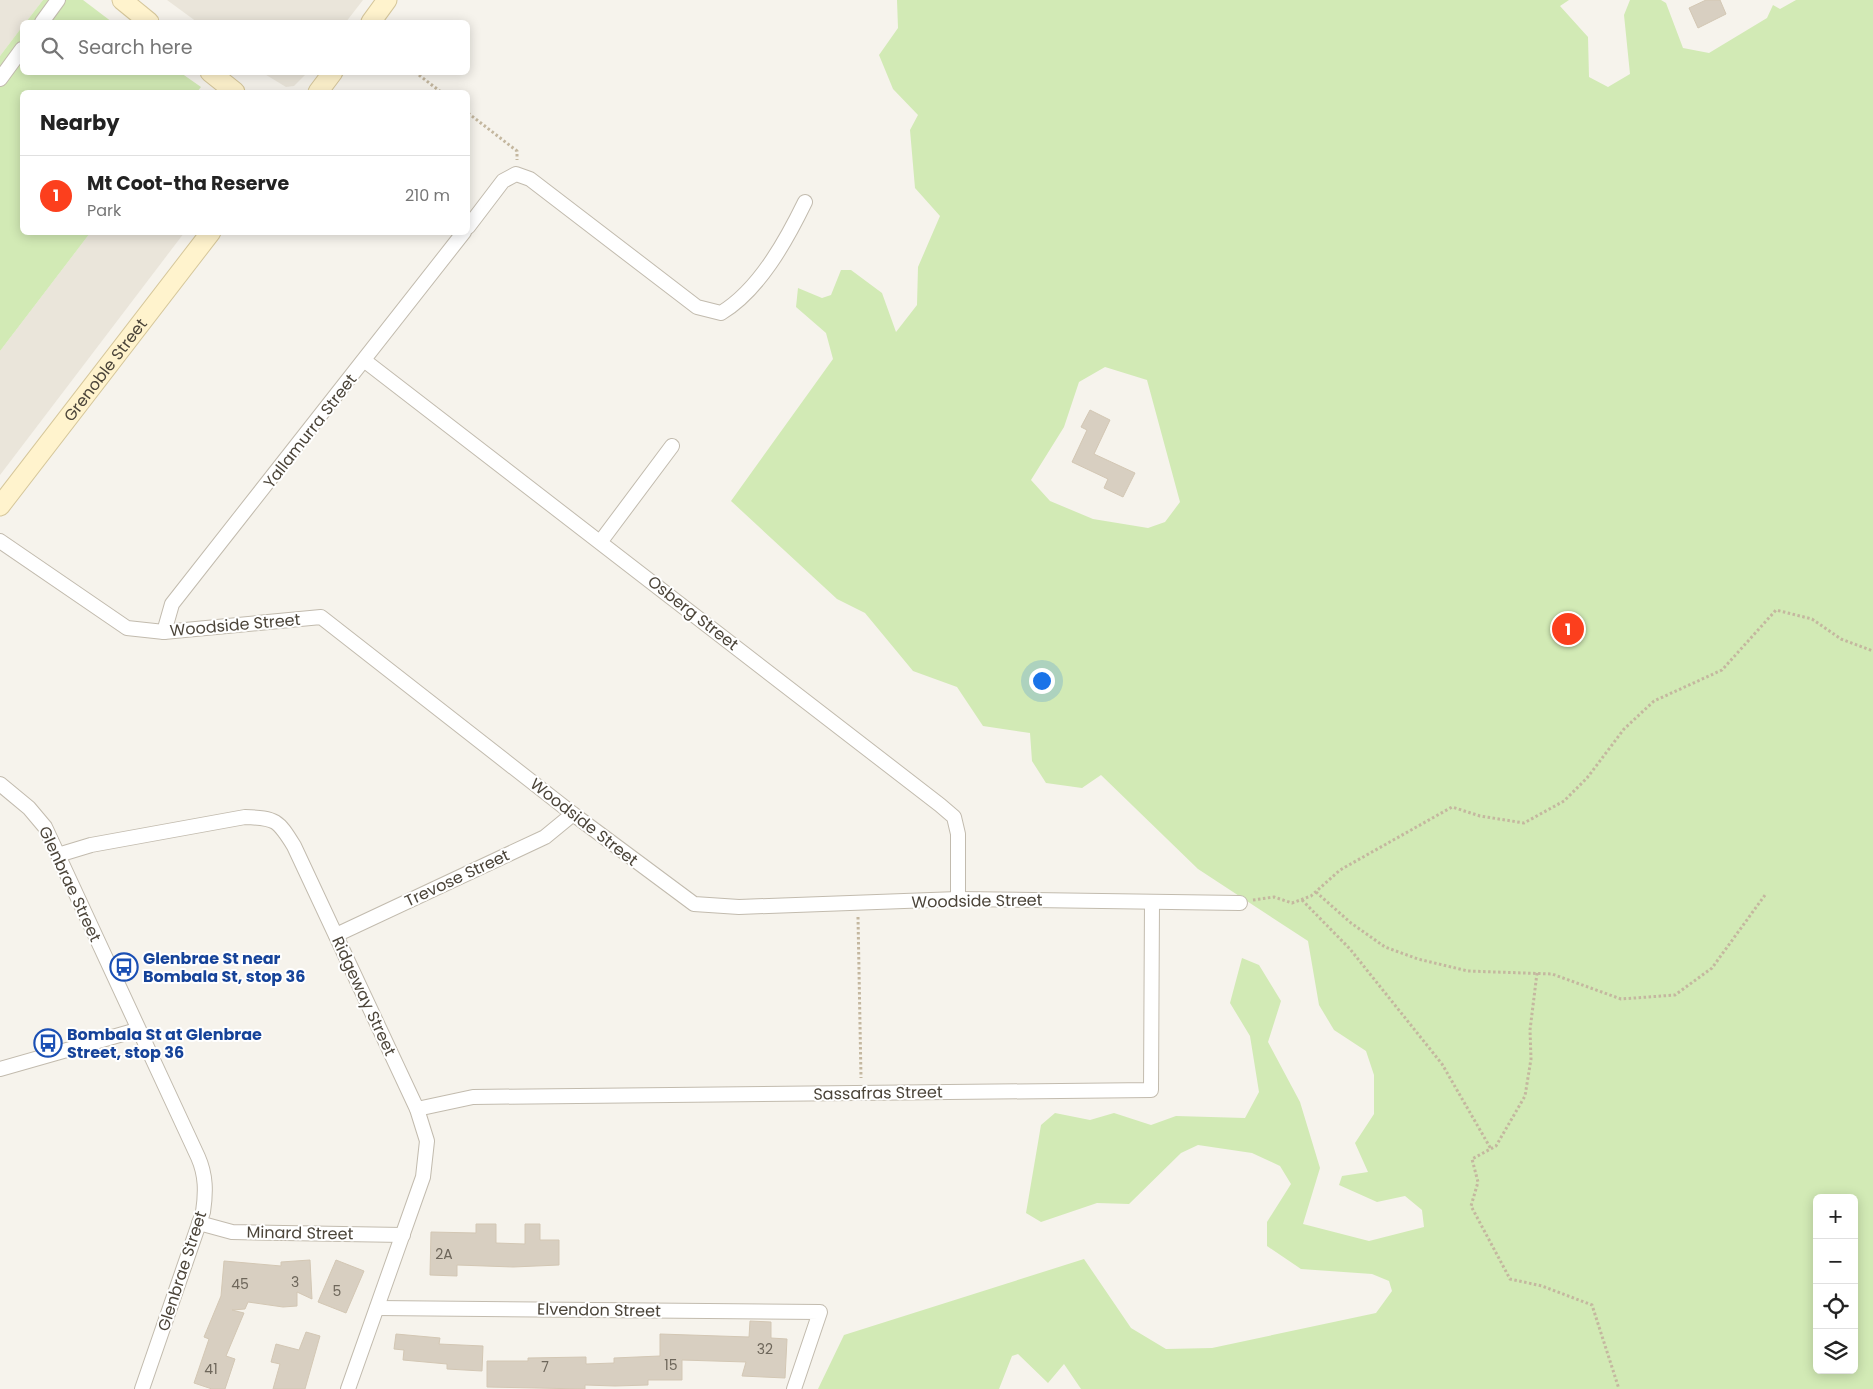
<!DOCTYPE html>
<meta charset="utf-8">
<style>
:root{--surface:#fff;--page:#f2f2f2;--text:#222;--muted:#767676;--line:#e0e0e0;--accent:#fc3f1d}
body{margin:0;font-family:Poppins,sans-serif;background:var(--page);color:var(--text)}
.controls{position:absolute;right:15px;bottom:15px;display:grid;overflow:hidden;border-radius:8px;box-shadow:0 2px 12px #0003}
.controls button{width:45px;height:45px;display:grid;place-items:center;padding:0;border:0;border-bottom:1px solid var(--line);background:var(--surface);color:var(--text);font:25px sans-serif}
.you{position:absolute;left:1041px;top:680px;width:18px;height:18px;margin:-12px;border:4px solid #fff;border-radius:50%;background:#1a73e8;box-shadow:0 0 0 8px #1a73e833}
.badge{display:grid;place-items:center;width:32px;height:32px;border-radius:50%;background:var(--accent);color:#fff;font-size:16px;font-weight:700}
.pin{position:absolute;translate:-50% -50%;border:2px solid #fff;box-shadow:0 1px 5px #0006}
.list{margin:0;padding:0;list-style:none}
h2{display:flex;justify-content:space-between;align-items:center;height:65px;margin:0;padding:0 20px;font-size:21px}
h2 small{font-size:16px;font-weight:400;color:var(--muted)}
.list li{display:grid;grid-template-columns:32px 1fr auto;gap:15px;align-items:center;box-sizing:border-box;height:80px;padding:0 20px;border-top:1px solid var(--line)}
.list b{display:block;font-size:19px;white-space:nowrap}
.list p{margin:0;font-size:16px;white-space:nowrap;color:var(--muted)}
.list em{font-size:16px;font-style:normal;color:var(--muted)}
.icon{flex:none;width:28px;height:28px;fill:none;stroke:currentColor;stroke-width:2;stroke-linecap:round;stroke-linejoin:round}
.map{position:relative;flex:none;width:1873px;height:1389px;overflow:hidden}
.search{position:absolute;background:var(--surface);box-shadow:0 2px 12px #0003;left:20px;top:20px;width:450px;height:55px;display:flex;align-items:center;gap:12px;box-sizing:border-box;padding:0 18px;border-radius:8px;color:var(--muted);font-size:19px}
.panel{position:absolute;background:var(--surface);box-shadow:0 2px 12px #0003;left:20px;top:90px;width:450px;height:145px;border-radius:8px}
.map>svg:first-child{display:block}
.residential{fill:#eae5da}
.green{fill:#d2eab5;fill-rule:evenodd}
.building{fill:#d8cfc1;stroke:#d3c7b4}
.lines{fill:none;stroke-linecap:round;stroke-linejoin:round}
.street-casing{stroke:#c2bbae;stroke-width:16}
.secondary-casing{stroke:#d6c79b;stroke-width:21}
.path{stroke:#c4b79f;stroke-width:3;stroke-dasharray:2.5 2.5;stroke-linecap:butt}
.street{stroke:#fff;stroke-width:14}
.secondary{stroke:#fff3cd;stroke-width:19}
.labels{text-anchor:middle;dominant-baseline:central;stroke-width:4;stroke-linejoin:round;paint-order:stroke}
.number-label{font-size:14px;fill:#6e675b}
.street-label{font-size:16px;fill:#4b4439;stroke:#fff}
.transit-label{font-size:16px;font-weight:bold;fill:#164399;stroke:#fff;text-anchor:start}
</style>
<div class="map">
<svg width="1873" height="1389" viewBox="0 0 1873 1389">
<rect width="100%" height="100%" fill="#f6f3ec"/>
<g class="residential">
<path d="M0 0H43L26 22H22V27L0 56Z"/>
<path d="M167 0H363L346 22H197Z"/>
<path d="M263 73H307L294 86 286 87Z"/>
<path d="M90 233H184L0 475V351Z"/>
</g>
<g class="green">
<path d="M43 0H83L112 22H26Z"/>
<path d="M897 0H1569L1560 6 1588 37 1589 77 1608 87 1630 74 1624 15 1630 0H1661L1666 3 1683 48 1709 53 1767 18 1773 5 1780 9 1796 0H1873V1389H1081L1064 1364 1048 1383 1018 1354 1012 1356 999 1389H818L844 1335 1084 1259 1131 1328 1166 1349 1212 1348 1376 1313 1392 1291 1389 1281 1372 1274 1301 1269 1267 1246V1222L1291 1184 1280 1166 1252 1153 1198 1145 1181 1153 1129 1204 1097 1203 1041 1222 1026 1213 1041 1125 1055 1113 1090 1120 1114 1113 1151 1125 1176 1116 1245 1118 1259 1092 1250 1036 1230 1003 1242 958 1259 965 1281 1001 1268 1042 1300 1102 1320 1168 1303 1224 1369 1241 1424 1227 1422 1210 1405 1196 1377 1202 1339 1185 1342 1176 1368 1172 1355 1143 1374 1114V1075L1366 1051 1334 1030 1319 1005 1308 941 1198 869 1101 775 1082 788 1046 783 1032 761 1030 733 983 726 957 687 913 671 865 613 837 599 731 501 833 359 826 333 796 307 798 288 822 298 831 295 841 270H851L882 293 896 332 917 305 918 267 940 216 915 188 910 130 918 115 893 89 879 55 898 28ZM1105 367 1147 380 1180 502 1165 522 1148 528 1093 519 1050 501 1031 480 1064 427 1079 382ZM1817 1198H1854V1370H1817Z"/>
<path d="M22 27V72L181 73 201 87 197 92H22V232L90 233 0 351V56Z"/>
</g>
<g class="building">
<path d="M1706 0H1720L1726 14 1698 28 1689 8Z"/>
<path d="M1090 410 1110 420 1094 454 1135 473 1123 497 1104 488 1108 479 1072 462 1087 430 1081 427Z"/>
<path d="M476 1224H496V1243L525 1244V1224H540V1240H559V1265L513 1267 457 1265V1276L430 1275 431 1232 476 1233Z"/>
<path d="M310 1260 312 1299 297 1292V1306L283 1307 248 1302 245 1309 232 1310 244 1313 226 1356 235 1359 225 1389H212L194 1383 209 1339 204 1337 221 1296 224 1261 281 1266V1262Z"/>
<path d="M336 1260 364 1271 346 1313 318 1302Z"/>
<path d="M750 1321 771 1322V1338L787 1339 785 1378 742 1376 746 1362 682 1360V1380H648V1385L615 1386 585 1385V1389L487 1387V1361H528V1358L586 1357V1364L614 1363V1358L660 1356V1334L749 1337Z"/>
<path d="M306 1332 320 1336 305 1389H273L280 1364 271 1362 276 1344 299 1350Z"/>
<path d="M396 1334 440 1338 439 1344 483 1346 482 1371 447 1369V1364L403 1360 404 1350 394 1349Z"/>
</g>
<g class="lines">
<g class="street-casing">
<g id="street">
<path d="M42 22 58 0"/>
<path d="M0 79 22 49"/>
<path d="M468 227 503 181 516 174 530 179 697 307 721 313C759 290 786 241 805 202"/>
<path d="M365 361 940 805 954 817 958 834V899"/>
<path d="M0 541 127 628 164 632 321 617 573 814 694 904 739 907 958 899 1240 903"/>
<path d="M601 541 672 446"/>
<path d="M164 632 172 604 464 232"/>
<path d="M0 784 29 808 45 827 198 1157C206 1175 206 1192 203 1212L142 1389"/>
<path d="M58 855 91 845 245 817C276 818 278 820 294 846L417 1109 427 1141 423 1177 348 1389"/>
<path d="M336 935 545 837 573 814"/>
<path d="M0 1069 137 1030"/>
<path d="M417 1109 473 1097 1151 1090 1152 902"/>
<path d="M199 1223 232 1232 403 1235"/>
<path d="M377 1308 820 1312 794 1389"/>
</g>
</g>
<g class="secondary-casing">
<g id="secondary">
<path d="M122 0 149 22"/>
<path d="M371 22 387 0"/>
<path d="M210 72 235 92"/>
<path d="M318 92 333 72"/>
<path id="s1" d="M0 506 211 232"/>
</g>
</g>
<g class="path">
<path d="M415 72 441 92"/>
<path d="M468 113 517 151V160"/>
<path d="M1316 892 1351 923 1385 947 1418 959 1468 971 1552 974 1621 999 1675 995 1712 968 1765 895"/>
<path d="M1253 900 1274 897 1292 903 1311 896 1340 870 1452 807 1480 816 1524 823 1564 801 1587 778 1624 729 1654 701 1722 670 1776 610 1812 619 1841 639 1873 651"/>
<path d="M1302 900 1350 949 1442 1064 1491 1149"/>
<path d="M858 917 861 1078"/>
<path d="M1537 973 1530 1030 1531 1059 1525 1096 1496 1146 1472 1159 1478 1182 1471 1206 1510 1279 1542 1286 1592 1305 1619 1389"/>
</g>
<use href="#street" class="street"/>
<use href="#secondary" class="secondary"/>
</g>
<defs>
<g id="bus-ring" transform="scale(1.4375)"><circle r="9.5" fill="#fff" stroke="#1a4fb4" stroke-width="1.5"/><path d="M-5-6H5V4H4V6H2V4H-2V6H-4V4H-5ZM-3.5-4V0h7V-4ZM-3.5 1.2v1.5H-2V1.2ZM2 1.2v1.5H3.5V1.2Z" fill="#1a4fb4"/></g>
</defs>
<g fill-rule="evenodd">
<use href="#bus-ring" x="124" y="967"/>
<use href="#bus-ring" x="48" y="1043"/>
</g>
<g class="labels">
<g class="number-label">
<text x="444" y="1254">2A</text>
<text x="295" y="1282">3</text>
<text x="240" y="1284">45</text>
<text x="337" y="1291">5</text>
<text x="765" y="1349">32</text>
<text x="671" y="1365">15</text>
<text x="545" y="1367">7</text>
<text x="211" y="1369">41</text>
</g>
<g class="street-label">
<text stroke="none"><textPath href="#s1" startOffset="172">Grenoble Street</textPath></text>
<text transform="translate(310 431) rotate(-52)">Yallamurra Street</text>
<text transform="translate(693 613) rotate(38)">Osberg Street</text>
<text transform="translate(235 625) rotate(-5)">Woodside Street</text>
<text transform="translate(584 822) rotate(38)">Woodside Street</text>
<text transform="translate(457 878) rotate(-25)">Trevose Street</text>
<text transform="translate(70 884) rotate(65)">Glenbrae Street</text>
<text transform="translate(977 901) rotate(-1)">Woodside Street</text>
<text transform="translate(364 996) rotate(65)">Ridgeway Street</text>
<text transform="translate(878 1093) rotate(-1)">Sassafras Street</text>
<text transform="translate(300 1233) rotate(1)">Minard Street</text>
<text transform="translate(182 1271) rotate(-72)">Glenbrae Street</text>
<text transform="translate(599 1310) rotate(1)">Elvendon Street</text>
</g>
<g class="transit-label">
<text x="143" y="958">Glenbrae St near<tspan x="143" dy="18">Bombala St, stop 36</tspan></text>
<text x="67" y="1034">Bombala St at Glenbrae<tspan x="67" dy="18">Street, stop 36</tspan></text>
</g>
</g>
</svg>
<div class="controls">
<button>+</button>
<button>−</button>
<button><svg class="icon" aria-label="locate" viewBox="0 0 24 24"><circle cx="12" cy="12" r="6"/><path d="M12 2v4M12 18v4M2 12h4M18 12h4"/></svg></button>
<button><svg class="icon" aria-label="layers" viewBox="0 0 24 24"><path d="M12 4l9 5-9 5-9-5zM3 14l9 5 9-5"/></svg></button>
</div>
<div class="you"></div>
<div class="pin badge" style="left:1568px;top:629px">1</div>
<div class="search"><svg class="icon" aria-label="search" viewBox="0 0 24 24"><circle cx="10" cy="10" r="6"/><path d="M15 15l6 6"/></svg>Search here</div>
<section class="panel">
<h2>Nearby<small></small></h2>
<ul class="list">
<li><span class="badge">1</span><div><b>Mt Coot-tha Reserve</b><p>Park</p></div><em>210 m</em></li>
</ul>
</section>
</div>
